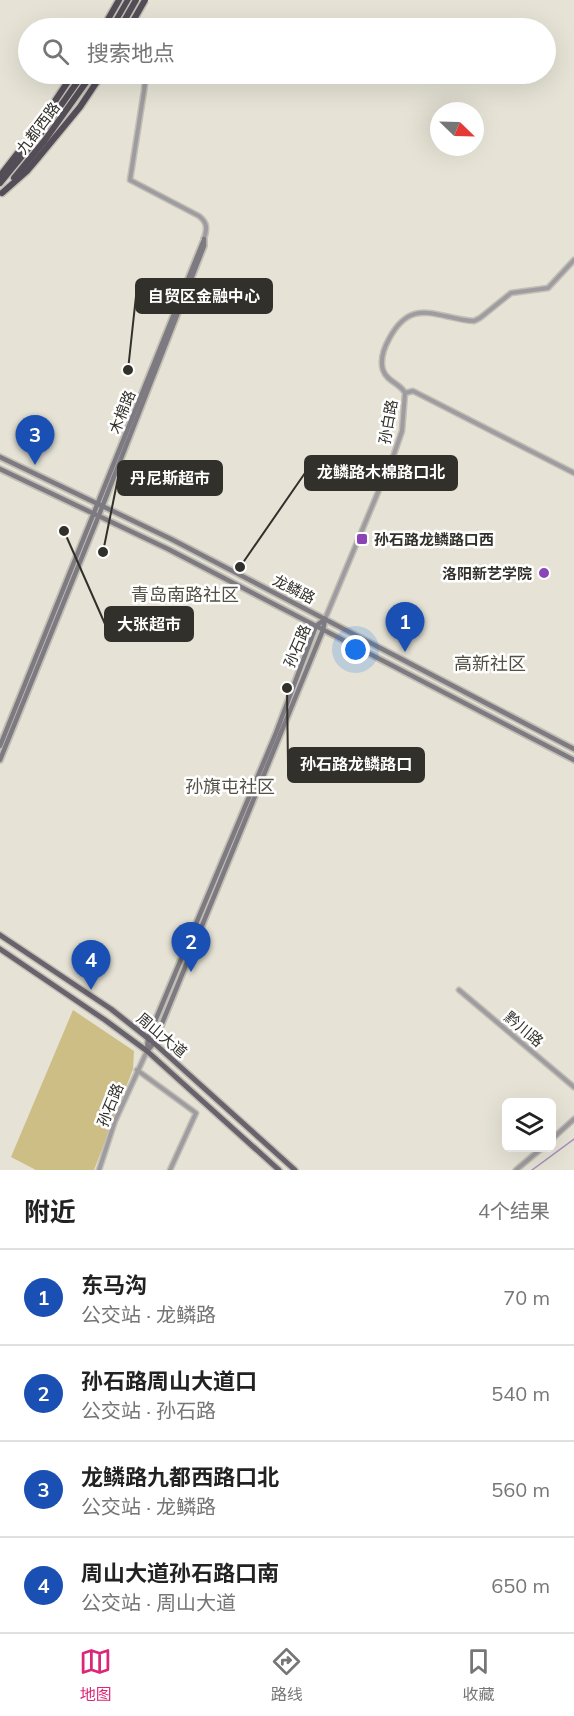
<!DOCTYPE html>
<html lang="zh">
<meta charset="utf-8">
<style>
:root{--surface:#fff;--page:#f2f2f2;--text:#222;--muted:#767676;--line:#e0e0e0;--accent:#db2777}
body{margin:0;font-family:Mulish,"Noto Sans SC",sans-serif;background:var(--page);color:var(--text)}
.controls{position:absolute;right:18px;bottom:18px;display:grid;overflow:hidden;border-radius:9px;box-shadow:0 6px 24px #0002}
.controls button{width:54px;height:54px;display:grid;place-items:center;padding:0;border:0;border-bottom:2px solid var(--line);background:var(--surface);color:var(--text);font:30px sans-serif}
.compass{position:absolute;left:430px;top:102px;width:54px;height:54px;border-radius:50%;background:var(--surface);box-shadow:0 6px 24px #0002;rotate:113deg}
.you{position:absolute;left:356px;top:650px;width:21px;height:21px;margin:-15px;border:4px solid #fff;border-radius:50%;background:#1a73e8;box-shadow:0 0 0 9px #1a73e833}
.badge{display:grid;place-items:center;width:39px;height:39px;border-radius:50%;background:var(--accent);color:#fff;font-size:20px;font-weight:700}
.pin{position:absolute;translate:-50% -50px;filter:drop-shadow(0 2px 3px #0008)}
.pin::after{content:'';position:absolute;top:32px;width:21px;height:18px;background:inherit;clip-path:polygon(0 0,100% 0,50% 100%)}
.list{margin:0;padding:0;list-style:none}
h2{display:flex;justify-content:space-between;align-items:center;height:78px;margin:0;padding:0 24px;font-size:26px}
h2 small{font-size:20px;font-weight:400;color:var(--muted)}
.list li{display:grid;grid-template-columns:39px 1fr auto;gap:18px;align-items:center;box-sizing:border-box;height:96px;padding:0 24px;border-top:2px solid var(--line)}
.list b{display:block;font-size:22px;white-space:nowrap}
.list p{margin:0;font-size:20px;white-space:nowrap;color:var(--muted)}
.list em{font-size:20px;font-style:normal;color:var(--muted)}
.icon{flex:none;width:33px;height:33px;fill:none;stroke:currentColor;stroke-width:2;stroke-linecap:round;stroke-linejoin:round}
.map{position:relative;flex:none;width:574px;height:1170px;overflow:hidden}
.search{position:absolute;background:var(--surface);box-shadow:0 6px 24px #0002;left:18px;right:18px;top:18px;height:66px;display:flex;align-items:center;gap:15px;box-sizing:border-box;padding:0 21px;border-radius:33px;color:var(--muted);font-size:22px}
.sheet{height:462px;background:var(--surface)}
nav{display:flex;justify-content:space-around;align-items:center;box-sizing:border-box;height:84px;border-top:2px solid var(--line);background:var(--surface);font-size:16px;color:var(--muted)}
nav a{display:grid;justify-items:center;gap:3px}
nav .on{color:var(--accent)}
.map>svg:first-child{display:block}
.green{fill:#ccbe85}
.lines{fill:none;stroke-linecap:round;stroke-linejoin:round}
.stream{stroke:#a98ebb;stroke-width:1.5}
.street-casing{stroke:#c2bfb4;stroke-width:7}
.secondary-casing{stroke:#c2bfb4;stroke-width:8}
.primary-casing{stroke:#c2bfb4;stroke-width:8}
.highway-casing{stroke:#c2bfb4;stroke-width:9}
.street{stroke:#9f9ca1;stroke-width:4}
.secondary{stroke:#7e7a82;stroke-width:4.5}
.primary{stroke:#67626b;stroke-width:5}
.highway{stroke:#534d57;stroke-width:6}
.highway-bridge-casing{stroke:#c2bfb4;stroke-width:9;stroke-linecap:butt}
.highway-bridge{stroke:#534d57;stroke-width:6}
.poi-dot{fill:#8b44b7;stroke:#fff;stroke-width:2}
.labels{text-anchor:middle;dominant-baseline:central;stroke-width:5;stroke-linejoin:round;paint-order:stroke}
.street-label{font-size:15px;fill:#31302a;stroke:#fff}
.poi-label{font-size:15px;font-weight:bold;fill:#31302a;stroke:#fff;text-anchor:start}
.quarter-label{font-size:18px;fill:#535045;stroke:#fff}
.leader{fill:none;stroke:#31302a;stroke-width:2}
.callout-dot{fill:#31302a;stroke:#fff;stroke-width:2}
.callout{fill:#31302a;stroke:#31302a;stroke-width:2}
.callout-label{font-size:16px;text-anchor:middle;font-weight:bold;fill:#fff}
</style>
<div class="map">
<svg width="574" height="1170" viewBox="0 0 574 1170">
<rect width="100%" height="100%" fill="#e6e3d6"/>
<path class="green" d="M73 1010 134 1051 133 1069 94 1170H36L11 1157Z"/>
<g class="lines">
<path class="stream" d="M532 1170 574 1139"/>
<g class="street-casing">
<g id="street">
<path d="M129 0 139 28"/>
<path d="M146 74 144 91 130 180 199 216C208 223 207 229 204 239"/>
<path d="M405 393 413 391 574 473"/>
<path d="M325 619 394 454 402 431 405 393C400 383 387 382 383 370 380 360 384 348 389 339 412 295 438 319 474 321L480 318 511 293 548 288 574 260"/>
<path d="M459 990 574 1087"/>
<path d="M137 1070 196 1113 170 1170"/>
<path d="M552 1139 574 1119"/>
<path d="M99 1170 115 1121 147 1051"/>
<path d="M516 1170 542 1148"/>
</g>
</g>
<g class="secondary-casing">
<g id="secondary">
<path d="M0 457 171 539 574 749"/>
<path d="M0 469 168 549 574 760"/>
<path d="M0 746 203 242"/>
<path d="M0 760 99 515 204 246V239"/>
<path d="M147 1051 148 1038 276 733 316 626 325 619"/>
<path d="M147 1051 154 1043 323 630 325 619"/>
</g>
</g>
<g class="primary-casing">
<g id="primary">
<path d="M0 935 111 1009 154 1043 295 1170"/>
<path d="M0 949 105 1020 147 1051 279 1170"/>
</g>
</g>
<g class="highway-casing">
<g id="highway">
<path d="M103 28 119 0"/>
<path d="M112 28 128 0"/>
<path d="M0 176 37 128 73 74"/>
<path d="M14 178 45 140 92 74"/>
<path d="M0 183 45 128 83 74"/>
<path d="M2 193 27 171 38 158 80 107 102 74"/>
</g>
</g>
<use href="#street" class="street"/>
<use href="#secondary" class="secondary"/>
<use href="#primary" class="primary"/>
<use href="#highway" class="highway"/>
<g class="highway-bridge-casing">
<g id="highway-bridge">
<path d="M120 28 136 0"/>
<path d="M129 28 145 0"/>
</g>
</g>
<use href="#highway-bridge" class="highway-bridge"/>
</g>
<g class="poi-dot">
<rect x="356" y="533" width="12" height="12" rx="3"/>
<circle cx="544" cy="573" r="6"/>
</g>
<g class="labels">
<g class="street-label">
<text transform="translate(38 128) rotate(-53)">九都西路</text>
<text transform="translate(122 412) rotate(-68)">木棉路</text>
<text transform="translate(388 422) rotate(-80)">孙白路</text>
<text transform="translate(294 589) rotate(27)">龙鳞路</text>
<text transform="translate(297 646) rotate(-67)">孙石路</text>
<text transform="translate(524 1029) rotate(40)">黔川路</text>
<text transform="translate(162 1035) rotate(40)">周山大道</text>
<text transform="translate(110 1105) rotate(-68)">孙石路</text>
</g>
<g class="poi-label">
<text x="374" y="539">孙石路龙鳞路口西</text>
<text x="532" y="573" text-anchor="end">洛阳新艺学院</text>
</g>
<g class="quarter-label">
<text x="185" y="594">青岛南路社区</text>
<text x="490" y="663">高新社区</text>
<text x="230" y="786">孙旗屯社区</text>
</g>
</g>
<path class="leader" d="M128 370L136 296M240 567L305 473M103 552L118 478M64 531L105 624M287 688L288 765"/>
<g class="callout-dot">
<circle cx="128" cy="370" r="6"/>
<circle cx="240" cy="567" r="6"/>
<circle cx="103" cy="552" r="6"/>
<circle cx="64" cy="531" r="6"/>
<circle cx="287" cy="688" r="6"/>
</g>
<g class="callout">
<rect x="136" y="279" width="136" height="34" rx="6"/>
<rect x="305" y="456" width="152" height="34" rx="6"/>
<rect x="118" y="461" width="104" height="34" rx="6"/>
<rect x="105" y="607" width="88" height="34" rx="6"/>
<rect x="288" y="748" width="136" height="34" rx="6"/>
</g>
<g class="callout-label">
<text x="204" y="302">自贸区金融中心</text>
<text x="381" y="478">龙鳞路木棉路口北</text>
<text x="170" y="484">丹尼斯超市</text>
<text x="149" y="630">大张超市</text>
<text x="356" y="770">孙石路龙鳞路口</text>
</g>
</svg>
<div class="controls">
<button><svg class="icon" aria-label="layers" viewBox="0 0 24 24"><path d="M12 4l9 5-9 5-9-5zM3 14l9 5 9-5"/></svg></button>
</div>
<svg class="compass" viewBox="-18 -18 36 36"><path d="M0-13l5 13h-10z" fill="#e53935"/><path d="M0 13l5-13h-10z" fill="#767676"/></svg>
<div class="you"></div>
<div class="pin badge" style="left:405px;top:652px;background:#1a4fb4">1</div>
<div class="pin badge" style="left:191px;top:972px;background:#1a4fb4">2</div>
<div class="pin badge" style="left:35px;top:465px;background:#1a4fb4">3</div>
<div class="pin badge" style="left:91px;top:990px;background:#1a4fb4">4</div>
<div class="search"><svg class="icon" aria-label="search" viewBox="0 0 24 24"><circle cx="10" cy="10" r="6"/><path d="M15 15l6 6"/></svg>搜索地点</div>
</div>
<section class="sheet">
<h2>附近<small>4个结果</small></h2>
<ul class="list">
<li><span class="badge" style="background:#1a4fb4">1</span><div><b>东马沟</b><p>公交站 · 龙鳞路</p></div><em>70 m</em></li>
<li><span class="badge" style="background:#1a4fb4">2</span><div><b>孙石路周山大道口</b><p>公交站 · 孙石路</p></div><em>540 m</em></li>
<li><span class="badge" style="background:#1a4fb4">3</span><div><b>龙鳞路九都西路口北</b><p>公交站 · 龙鳞路</p></div><em>560 m</em></li>
<li><span class="badge" style="background:#1a4fb4">4</span><div><b>周山大道孙石路口南</b><p>公交站 · 周山大道</p></div><em>650 m</em></li>
</ul>
</section>
<nav>
<a class="on"><svg class="icon" aria-label="map" viewBox="0 0 24 24"><path d="M3 6l6-2 6 2 6-2v14l-6 2-6-2-6 2zM9 4v14M15 6v14"/></svg>地图</a>
<a><svg class="icon" aria-label="directions" viewBox="0 0 24 24"><path d="M12 3l9 9-9 9-9-9zM9 14v-3h6M13 9l2 2-2 2"/></svg>路线</a>
<a><svg class="icon" aria-label="saved" viewBox="0 0 24 24"><path d="M7 4h10v16l-5-4-5 4z"/></svg>收藏</a>
</nav>
